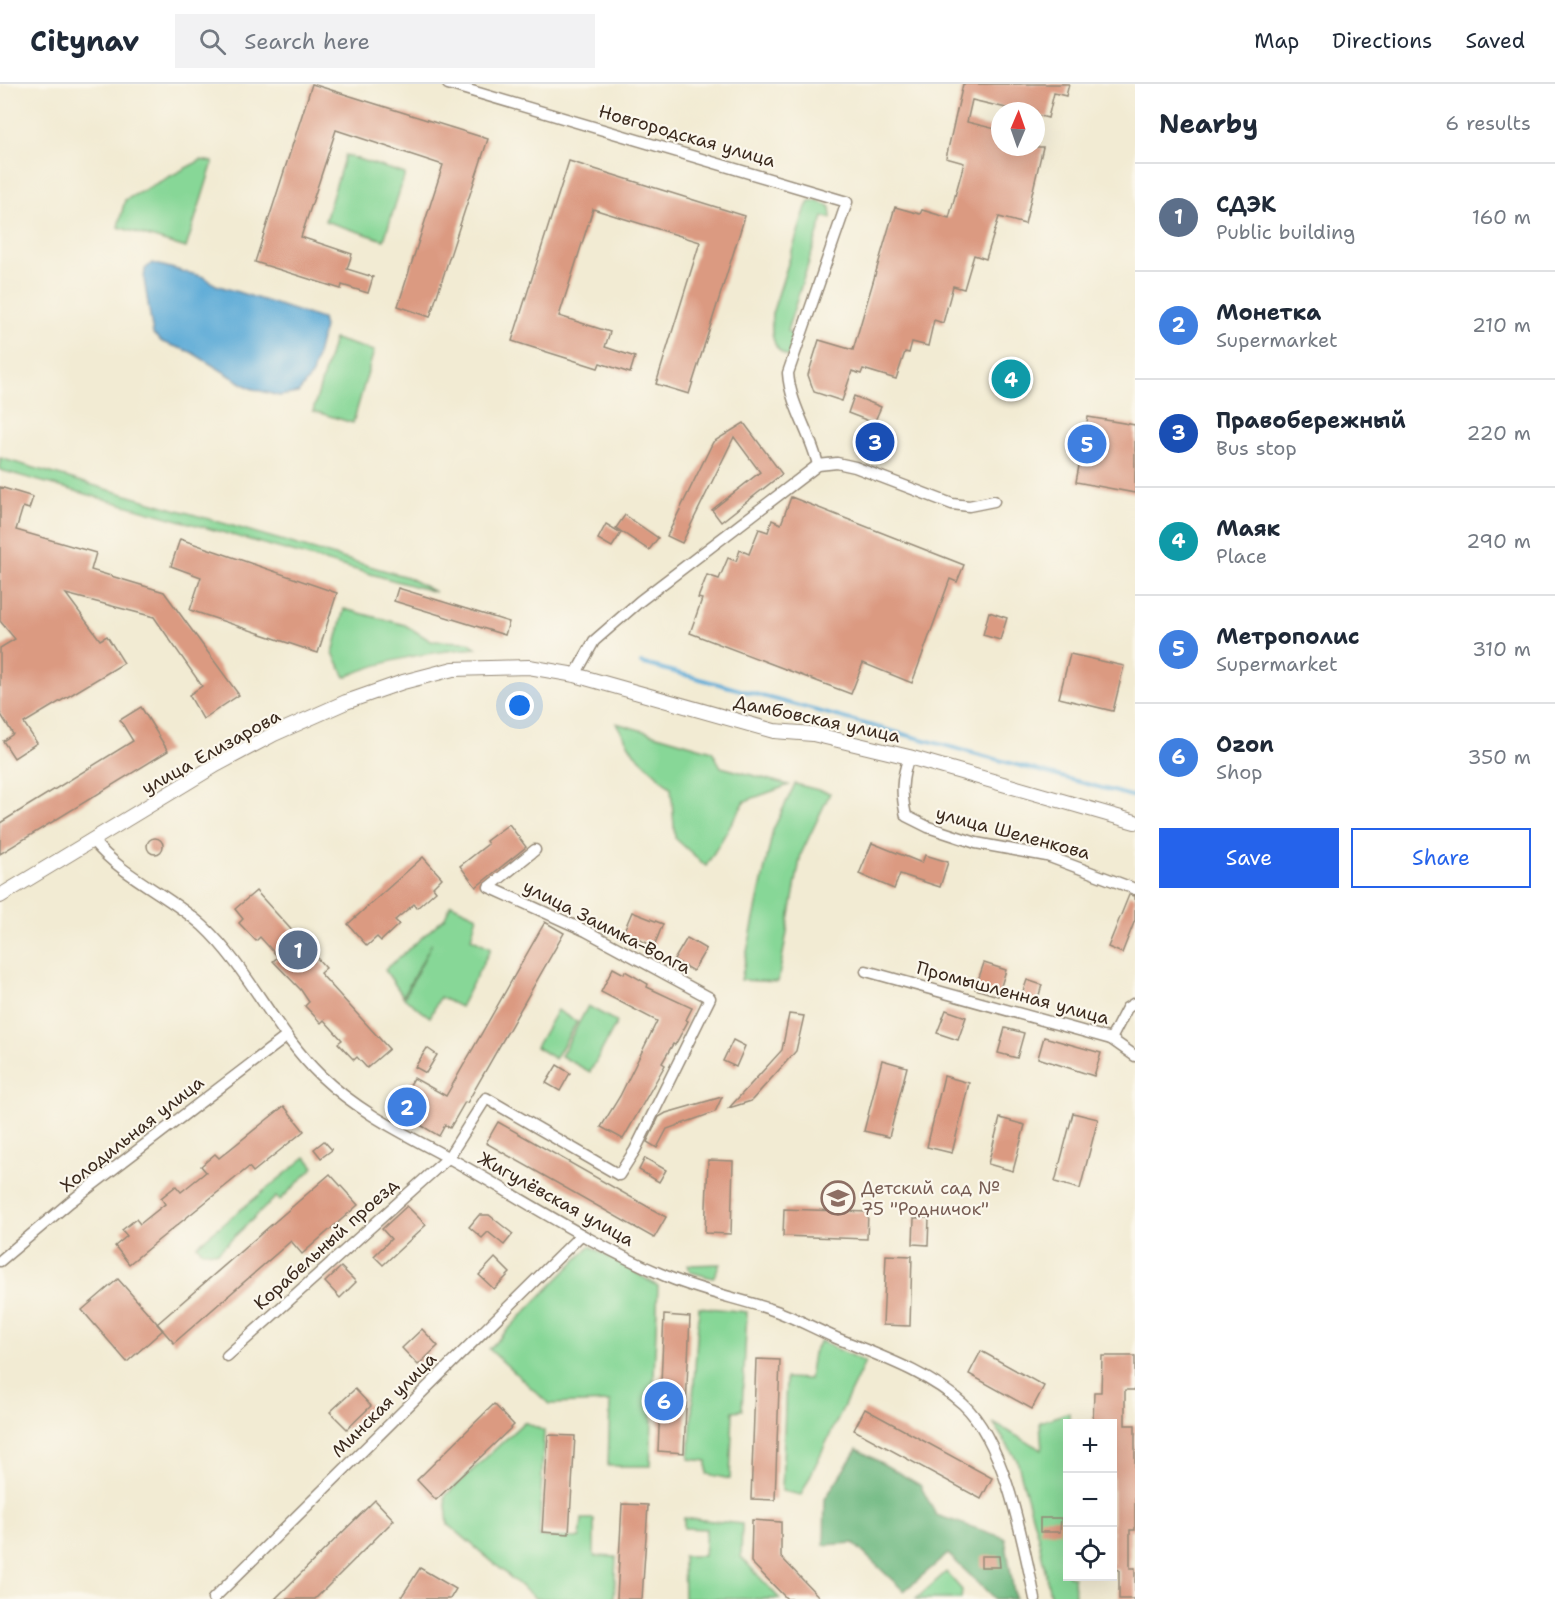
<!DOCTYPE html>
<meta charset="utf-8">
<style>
:root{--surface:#fff;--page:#f2f2f3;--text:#1f2937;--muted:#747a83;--line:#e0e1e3;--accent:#2563eb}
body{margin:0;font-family:"Shantell Sans",sans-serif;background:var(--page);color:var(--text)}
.controls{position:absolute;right:18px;bottom:18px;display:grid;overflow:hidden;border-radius:0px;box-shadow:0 6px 24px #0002}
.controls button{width:54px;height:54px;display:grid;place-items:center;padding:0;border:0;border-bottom:2px solid var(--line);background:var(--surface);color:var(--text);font:30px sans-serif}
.compass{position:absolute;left:991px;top:18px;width:54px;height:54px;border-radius:50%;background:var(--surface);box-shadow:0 6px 24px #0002;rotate:2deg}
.you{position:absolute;left:520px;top:622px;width:21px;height:21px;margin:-15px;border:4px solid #fff;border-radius:50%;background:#1a73e8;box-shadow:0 0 0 9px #1a73e833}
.badge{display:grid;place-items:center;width:39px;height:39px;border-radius:50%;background:var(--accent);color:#fff;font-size:20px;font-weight:700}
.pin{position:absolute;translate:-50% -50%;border:3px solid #fff;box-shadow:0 2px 6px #0006}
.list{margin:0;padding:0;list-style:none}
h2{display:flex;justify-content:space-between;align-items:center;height:78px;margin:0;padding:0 24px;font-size:26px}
h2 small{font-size:20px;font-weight:400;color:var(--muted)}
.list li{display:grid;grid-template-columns:39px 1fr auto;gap:18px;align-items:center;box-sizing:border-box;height:108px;padding:0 24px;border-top:2px solid var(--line)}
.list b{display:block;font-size:22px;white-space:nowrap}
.list p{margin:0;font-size:20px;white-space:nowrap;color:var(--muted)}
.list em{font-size:20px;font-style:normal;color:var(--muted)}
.actions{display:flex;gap:12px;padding:18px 24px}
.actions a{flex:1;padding:14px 0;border:2px solid var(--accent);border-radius:0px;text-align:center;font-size:21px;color:var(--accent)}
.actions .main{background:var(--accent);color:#fff}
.icon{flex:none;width:33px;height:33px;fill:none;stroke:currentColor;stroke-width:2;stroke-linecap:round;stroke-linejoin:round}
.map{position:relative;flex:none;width:1135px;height:1515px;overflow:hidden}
header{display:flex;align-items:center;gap:36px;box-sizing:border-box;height:84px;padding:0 30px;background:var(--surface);border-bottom:2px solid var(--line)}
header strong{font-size:28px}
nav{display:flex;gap:33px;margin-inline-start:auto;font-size:21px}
.search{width:420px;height:54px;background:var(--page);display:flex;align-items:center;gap:15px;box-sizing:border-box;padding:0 21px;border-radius:0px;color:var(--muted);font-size:22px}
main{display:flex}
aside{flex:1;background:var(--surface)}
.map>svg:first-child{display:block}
.green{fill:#87d797;stroke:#61805a;stroke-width:1.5}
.forest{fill:#6db880;stroke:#54714f;stroke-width:1.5}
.water{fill:#5dabd7;stroke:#4c6a7a;stroke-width:1.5}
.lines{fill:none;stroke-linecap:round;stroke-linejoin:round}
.stream{stroke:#5dabd7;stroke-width:4}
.building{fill:#db9a81}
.minor-casing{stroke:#968a78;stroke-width:13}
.tertiary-casing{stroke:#968a78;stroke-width:16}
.minor{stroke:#fff;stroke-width:10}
.tertiary{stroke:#fff;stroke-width:14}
.labels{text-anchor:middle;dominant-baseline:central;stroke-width:4.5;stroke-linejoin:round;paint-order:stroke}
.street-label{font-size:18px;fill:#3b2a1e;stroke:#fbf7ec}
.education-label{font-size:18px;fill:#785e54;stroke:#fbf7ec;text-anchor:start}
</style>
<header>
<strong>Citynav</strong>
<div class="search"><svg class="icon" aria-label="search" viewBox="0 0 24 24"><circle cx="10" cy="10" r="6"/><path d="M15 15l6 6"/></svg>Search here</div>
<nav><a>Map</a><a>Directions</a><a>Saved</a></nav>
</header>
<main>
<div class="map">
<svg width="1135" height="1515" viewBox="0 0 1135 1515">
<rect width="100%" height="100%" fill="#fbf7ec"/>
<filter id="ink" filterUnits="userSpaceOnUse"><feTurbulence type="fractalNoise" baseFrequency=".0167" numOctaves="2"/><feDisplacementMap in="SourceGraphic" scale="12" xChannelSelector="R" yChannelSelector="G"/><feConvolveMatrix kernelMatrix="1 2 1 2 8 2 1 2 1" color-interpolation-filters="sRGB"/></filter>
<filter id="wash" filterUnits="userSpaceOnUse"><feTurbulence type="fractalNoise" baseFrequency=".008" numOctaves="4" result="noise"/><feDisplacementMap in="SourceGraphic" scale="24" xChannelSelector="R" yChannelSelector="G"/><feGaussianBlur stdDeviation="1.35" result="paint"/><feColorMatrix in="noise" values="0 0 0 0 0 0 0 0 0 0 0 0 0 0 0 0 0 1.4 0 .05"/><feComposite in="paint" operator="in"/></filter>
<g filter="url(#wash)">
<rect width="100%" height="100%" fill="#f2ebd3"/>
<g class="green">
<path d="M345 71 405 90 384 156 325 137Z"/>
<path d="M201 76 213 78 186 164 118 143 125 116Z"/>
<path d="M816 117 830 122 831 134 823 133 787 247 793 251 791 269 787 272C771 266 771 245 772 230L806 123 809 118Z"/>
<path d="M334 255 374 267 353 339 313 327Z"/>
<path d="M0 374 407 493 435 508 0 386Z"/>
<path d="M344 525 405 541 431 557 468 558 477 564C430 568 389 574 345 593L333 569Z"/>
<path d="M616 639 712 667 721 683 789 701 745 717 706 782 675 754 671 704 634 669Z"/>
<path d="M795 700 830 709 801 770 778 898 741 896 773 746Z"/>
<path d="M451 820 477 832 471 854 491 864 460 923 440 913 430 933 404 914 432 859 403 912 385 886 445 833Z"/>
<path d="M588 922 617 938 590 988 561 972Z"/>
<path d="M557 926 577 938 555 975 536 963Z"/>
<path d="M306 1073 314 1083 280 1116 276 1113 218 1168 202 1167 197 1161Z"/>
<path d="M590 1162 658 1202 650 1382H608L610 1318 549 1320 489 1265Z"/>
<path d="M720 1180 713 1194 690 1188 688 1181Z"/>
<path d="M699 1223 747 1228 742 1326 733 1327 730 1395 707 1390V1377L689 1375Z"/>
<path d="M820 1257 865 1278 801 1411 782 1407 786 1294 809 1295 813 1269Z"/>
<path d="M1069 1328 1068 1492 1074 1493 1075 1515H1051L1038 1453 1017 1376 993 1339 1042 1366 1040 1338Z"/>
<path d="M524 1338 544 1347 539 1453 580 1454 582 1435H594V1472L616 1473 614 1515H536L448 1440 445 1412Z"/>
<path d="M684 1434 742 1440 741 1473 780 1515H684L683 1472H704L706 1445 684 1444Z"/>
<path d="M946 1488 962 1506 961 1515H916Z"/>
</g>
<path class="forest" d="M857 1365 920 1401 936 1431 1005 1454 1015 1515H995L948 1470 904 1507 853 1459 824 1461 825 1415Z"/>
<path class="water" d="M152 179 204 193 216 201 322 235 324 243 312 291 298 309 279 312 250 304 191 268 162 258 153 250 144 195 145 185Z"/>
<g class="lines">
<path class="stream" d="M641 579 1135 713"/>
</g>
<g id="blocks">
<g class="building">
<path d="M312 0 488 55 430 233 398 222 443 81 336 46 301 153 352 170 347 185 373 193 368 209 342 201 341 205 255 178Z"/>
<path d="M963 0H1069L1066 12 1054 9 1048 34 1036 31V27H1019L972 16 967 38 1000 46V63H1043L1025 140 999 133 986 175 974 171 964 205 953 202 943 239 934 236 928 262 912 258 909 269 905 268 896 295 863 285 861 290 852 287 842 317 814 308 808 291 819 256 853 266 895 123 920 130 922 126 949 134 964 79 946 74Z"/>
<path d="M569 77 745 132 689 310 656 300 700 158 593 125 559 232 610 248 605 263 635 273 630 289 600 279 598 284 512 257Z"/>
<path d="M854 312 881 323 874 339 848 329Z"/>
<path d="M1088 333 1135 341V409L1076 398Z"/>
<path d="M744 339 782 390 721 438 712 426 760 388 734 353 682 459 667 452 713 358Z"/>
<path d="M0 403 33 413 29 425 23 423 16 446 96 469 91 486 164 508 239 611 203 635 189 611 202 602 154 533 66 510 100 556 107 552 124 579 24 639 37 659 14 674 3 657 13 650 0 629V564L15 555 0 537Z"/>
<path d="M791 413 964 481 957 498 950 495 912 599 863 579 851 610 690 549 702 515 698 514 707 491 719 495 728 474 736 477 740 466 749 470 759 445 768 448 772 436 781 440Z"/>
<path d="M625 431 658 454 649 466 616 444Z"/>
<path d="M606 440 621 449 612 463 598 455Z"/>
<path d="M180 455 337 509 318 569 190 526 201 493 171 482Z"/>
<path d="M398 504 509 538 505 551 394 517Z"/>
<path d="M989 528 1007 534 1000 556 983 551Z"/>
<path d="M1070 570 1124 582 1113 627 1059 614Z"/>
<path d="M141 623 168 667 0 770V739L133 657 120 636Z"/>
<path d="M509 740 526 763 476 803 460 782 488 760 486 757Z"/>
<circle cx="155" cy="762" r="8"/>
<path d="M872 759 922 779 925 771 948 778 940 803 900 790 894 805 859 790Z"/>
<path d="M423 773 442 794 433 803 436 807 417 824 414 820 395 836 399 840 381 857 377 853 367 862 348 840Z"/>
<path d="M256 807 326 884 320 889 389 965 367 984 357 973 354 976 338 959 342 956 324 936 321 939 305 922 309 918 301 906 273 877 278 873 260 853 256 857 239 839 243 835 235 825Z"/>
<path d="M1129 811 1135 812V836L1122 869 1108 863Z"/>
<path d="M632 828 663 840 654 862 623 849Z"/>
<path d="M545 838 564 849 467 1019 465 1018 450 1044 445 1041 439 1052 395 1026 414 994 446 1012Z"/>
<path d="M687 854 706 865 693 887 674 876Z"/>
<path d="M984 879 1006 886 998 912 975 905Z"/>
<path d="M613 884 624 890 625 887 648 900 647 903 692 924 686 936 688 937 675 961 673 960 662 979 665 981 623 1055 601 1043 620 1012 657 937 601 908Z"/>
<path d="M1027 896 1042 901 1036 921 1020 916Z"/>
<path d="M946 926 966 933 958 956 937 949Z"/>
<path d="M789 930 804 932 796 967 751 1017 729 1024 782 966Z"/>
<path d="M1005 944 1024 949 1017 974 998 969Z"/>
<path d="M1044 953 1101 969 1094 992 1038 974Z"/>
<path d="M733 956 745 962 736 983 723 977Z"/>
<path d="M427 964 437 971 426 989 415 983Z"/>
<path d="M882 976 907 983 889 1053 864 1047Z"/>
<path d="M557 981 570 989 560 1007 546 999Z"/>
<path d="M944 992 969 999 952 1069 927 1063Z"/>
<path d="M722 1013 715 1028 667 1045 657 1064 647 1058 659 1033 666 1029Z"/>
<path d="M284 1022 304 1047 253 1088 249 1083 129 1180 115 1162 127 1152 122 1146 136 1135 140 1140 165 1120 161 1114 176 1102 181 1108 206 1088 201 1082 215 1070 219 1074Z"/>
<path d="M1073 1029 1098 1035 1080 1105 1055 1098Z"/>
<path d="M1000 1034 1025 1041 1013 1087 988 1080Z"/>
<path d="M498 1038 666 1133 654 1154 486 1059Z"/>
<path d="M324 1057 332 1066 321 1074 314 1065Z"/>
<path d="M645 1074 666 1086 659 1098 639 1086Z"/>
<path d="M708 1076 733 1077 731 1150 705 1149Z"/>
<path d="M330 1090 358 1121 302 1170 291 1157 174 1259 157 1240Z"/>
<path d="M407 1122 426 1141 383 1181 374 1172 391 1155 382 1145Z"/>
<path d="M784 1125 868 1128 867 1155 783 1152Z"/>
<path d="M479 1131H489L513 1150 504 1161 488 1148 482 1154 469 1143Z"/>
<path d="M914 1134H929L928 1161 913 1160Z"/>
<path d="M886 1171 912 1172 910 1242 883 1241Z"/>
<path d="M495 1174 510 1189 494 1205 479 1191Z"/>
<path d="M341 1183 356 1198 340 1214 325 1198Z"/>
<path d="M118 1195 163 1246 127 1278 82 1226Z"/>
<path d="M664 1231 690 1233 684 1369 658 1367Z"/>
<path d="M422 1245 438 1262 418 1281 402 1264Z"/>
<path d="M981 1267 1044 1302 1032 1325 969 1290Z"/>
<path d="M1102 1272H1135V1306H1125V1341H1135V1446H1130V1484H1135V1515H1119V1486L1113 1485V1340H1093L1094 1308H1101Z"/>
<path d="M756 1275 780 1276 775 1416 751 1415Z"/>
<path d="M355 1305 371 1322 347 1345 330 1328Z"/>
<path d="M494 1320 514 1341 436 1416 417 1396Z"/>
<path d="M865 1325 992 1394 981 1415 854 1346Z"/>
<path d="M548 1351 575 1352 569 1450 542 1448Z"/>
<path d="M375 1416 394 1436 315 1515H275Z"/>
<path d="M622 1420 648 1421 642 1515H617Z"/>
<path d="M1040 1434H1061L1060 1448H1040Z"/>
<path d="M752 1436 781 1438V1473L821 1515H787L751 1478Z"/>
<path d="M981 1472H999L1000 1483H981Z"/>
<path d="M420 1484 456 1505 450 1515H400Z"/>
</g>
</g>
</g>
<g filter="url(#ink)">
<use href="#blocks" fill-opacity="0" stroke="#968a78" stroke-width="1.5"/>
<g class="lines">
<g class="minor-casing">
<g id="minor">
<path d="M448 0 847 118 788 289C790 321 811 350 818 381"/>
<path d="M575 591 594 557 640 517 818 381 837 379 855 383 952 420 969 422 994 417"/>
<path d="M909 673C901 695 901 709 906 732L928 743 976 759 1047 772 1135 805"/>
<path d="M93 757C124 794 168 810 203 842 250 886 275 948 321 992 359 1028 403 1049 449 1074 520 1113 586 1158 661 1190 696 1206 733 1213 770 1225 792 1232 813 1244 834 1253 877 1271 928 1288 963 1320 1006 1360 1023 1459 1035 1515"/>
<path d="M866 887 1111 955 1127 924 1135 919"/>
<path d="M1111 955 1135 972"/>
<path d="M0 1177 70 1118 286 953"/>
<path d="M227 1272 448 1074 486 1014 619 1091 635 1066 710 914 586 847 489 803 535 766"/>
<path d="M213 1515 580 1152"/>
</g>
</g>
<g class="tertiary-casing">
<path id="tertiary" d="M0 812 216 681 274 650 346 618 403 598 453 585 529 583 575 591 774 647 813 650 909 673 1135 738"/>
</g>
<use href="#minor" class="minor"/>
<use href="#tertiary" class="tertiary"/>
</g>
</g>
<defs>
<g id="school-ring" transform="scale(1.725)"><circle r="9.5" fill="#fbf7ec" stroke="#8d6e63" stroke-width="1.5"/><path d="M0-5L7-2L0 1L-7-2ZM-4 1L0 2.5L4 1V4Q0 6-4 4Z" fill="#8d6e63"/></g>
</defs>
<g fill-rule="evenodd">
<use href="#school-ring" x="838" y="1114"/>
</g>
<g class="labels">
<g class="street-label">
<text transform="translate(687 52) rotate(16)">Новгородская улица</text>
<text transform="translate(817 635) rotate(12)">Дамбовская улица</text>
<text transform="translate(211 668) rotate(-29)">улица Елизарова</text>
<text transform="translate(1013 749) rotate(15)">улица Шеленкова</text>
<text transform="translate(607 843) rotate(27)">улица Заимка-Волга</text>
<text transform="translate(1013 909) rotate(15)">Промышленная улица</text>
<text transform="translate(132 1050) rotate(-38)">Холодильная улица</text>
<text transform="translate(556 1115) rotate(29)">Жигулёвская улица</text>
<text transform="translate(326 1160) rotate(-42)">Корабельный проезд</text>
<text transform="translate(384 1321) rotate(-45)">Минская улица</text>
</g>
<g class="education-label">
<text x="861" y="1104">Детский сад №<tspan x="861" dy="21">75 "Родничок"</tspan></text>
</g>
</g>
</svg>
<div class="controls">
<button>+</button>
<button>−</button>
<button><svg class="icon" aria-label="locate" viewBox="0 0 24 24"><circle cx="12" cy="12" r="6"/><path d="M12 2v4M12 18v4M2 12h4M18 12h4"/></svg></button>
</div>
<svg class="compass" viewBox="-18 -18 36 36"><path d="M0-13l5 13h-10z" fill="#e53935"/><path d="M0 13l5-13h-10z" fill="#747a83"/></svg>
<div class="you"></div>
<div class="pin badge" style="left:298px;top:866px;background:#5c6f8a">1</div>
<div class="pin badge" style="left:407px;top:1023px;background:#3f7fe0">2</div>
<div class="pin badge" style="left:875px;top:358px;background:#1a4fb4">3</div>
<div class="pin badge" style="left:1011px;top:295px;background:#0f9aa8">4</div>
<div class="pin badge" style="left:1087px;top:360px;background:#3f7fe0">5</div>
<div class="pin badge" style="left:664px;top:1317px;background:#3f7fe0">6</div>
</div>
<aside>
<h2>Nearby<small>6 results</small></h2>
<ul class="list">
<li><span class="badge" style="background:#5c6f8a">1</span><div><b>СДЭК</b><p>Public building</p></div><em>160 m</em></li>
<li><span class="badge" style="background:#3f7fe0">2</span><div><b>Монетка</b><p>Supermarket</p></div><em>210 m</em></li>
<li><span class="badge" style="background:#1a4fb4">3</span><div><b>Правобережный</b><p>Bus stop</p></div><em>220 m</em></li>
<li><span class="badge" style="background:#0f9aa8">4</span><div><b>Маяк</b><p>Place</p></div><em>290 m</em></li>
<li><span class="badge" style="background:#3f7fe0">5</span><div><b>Метрополис</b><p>Supermarket</p></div><em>310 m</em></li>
<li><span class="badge" style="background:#3f7fe0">6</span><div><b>Ozon</b><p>Shop</p></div><em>350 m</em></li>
</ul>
<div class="actions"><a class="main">Save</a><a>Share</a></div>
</aside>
</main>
